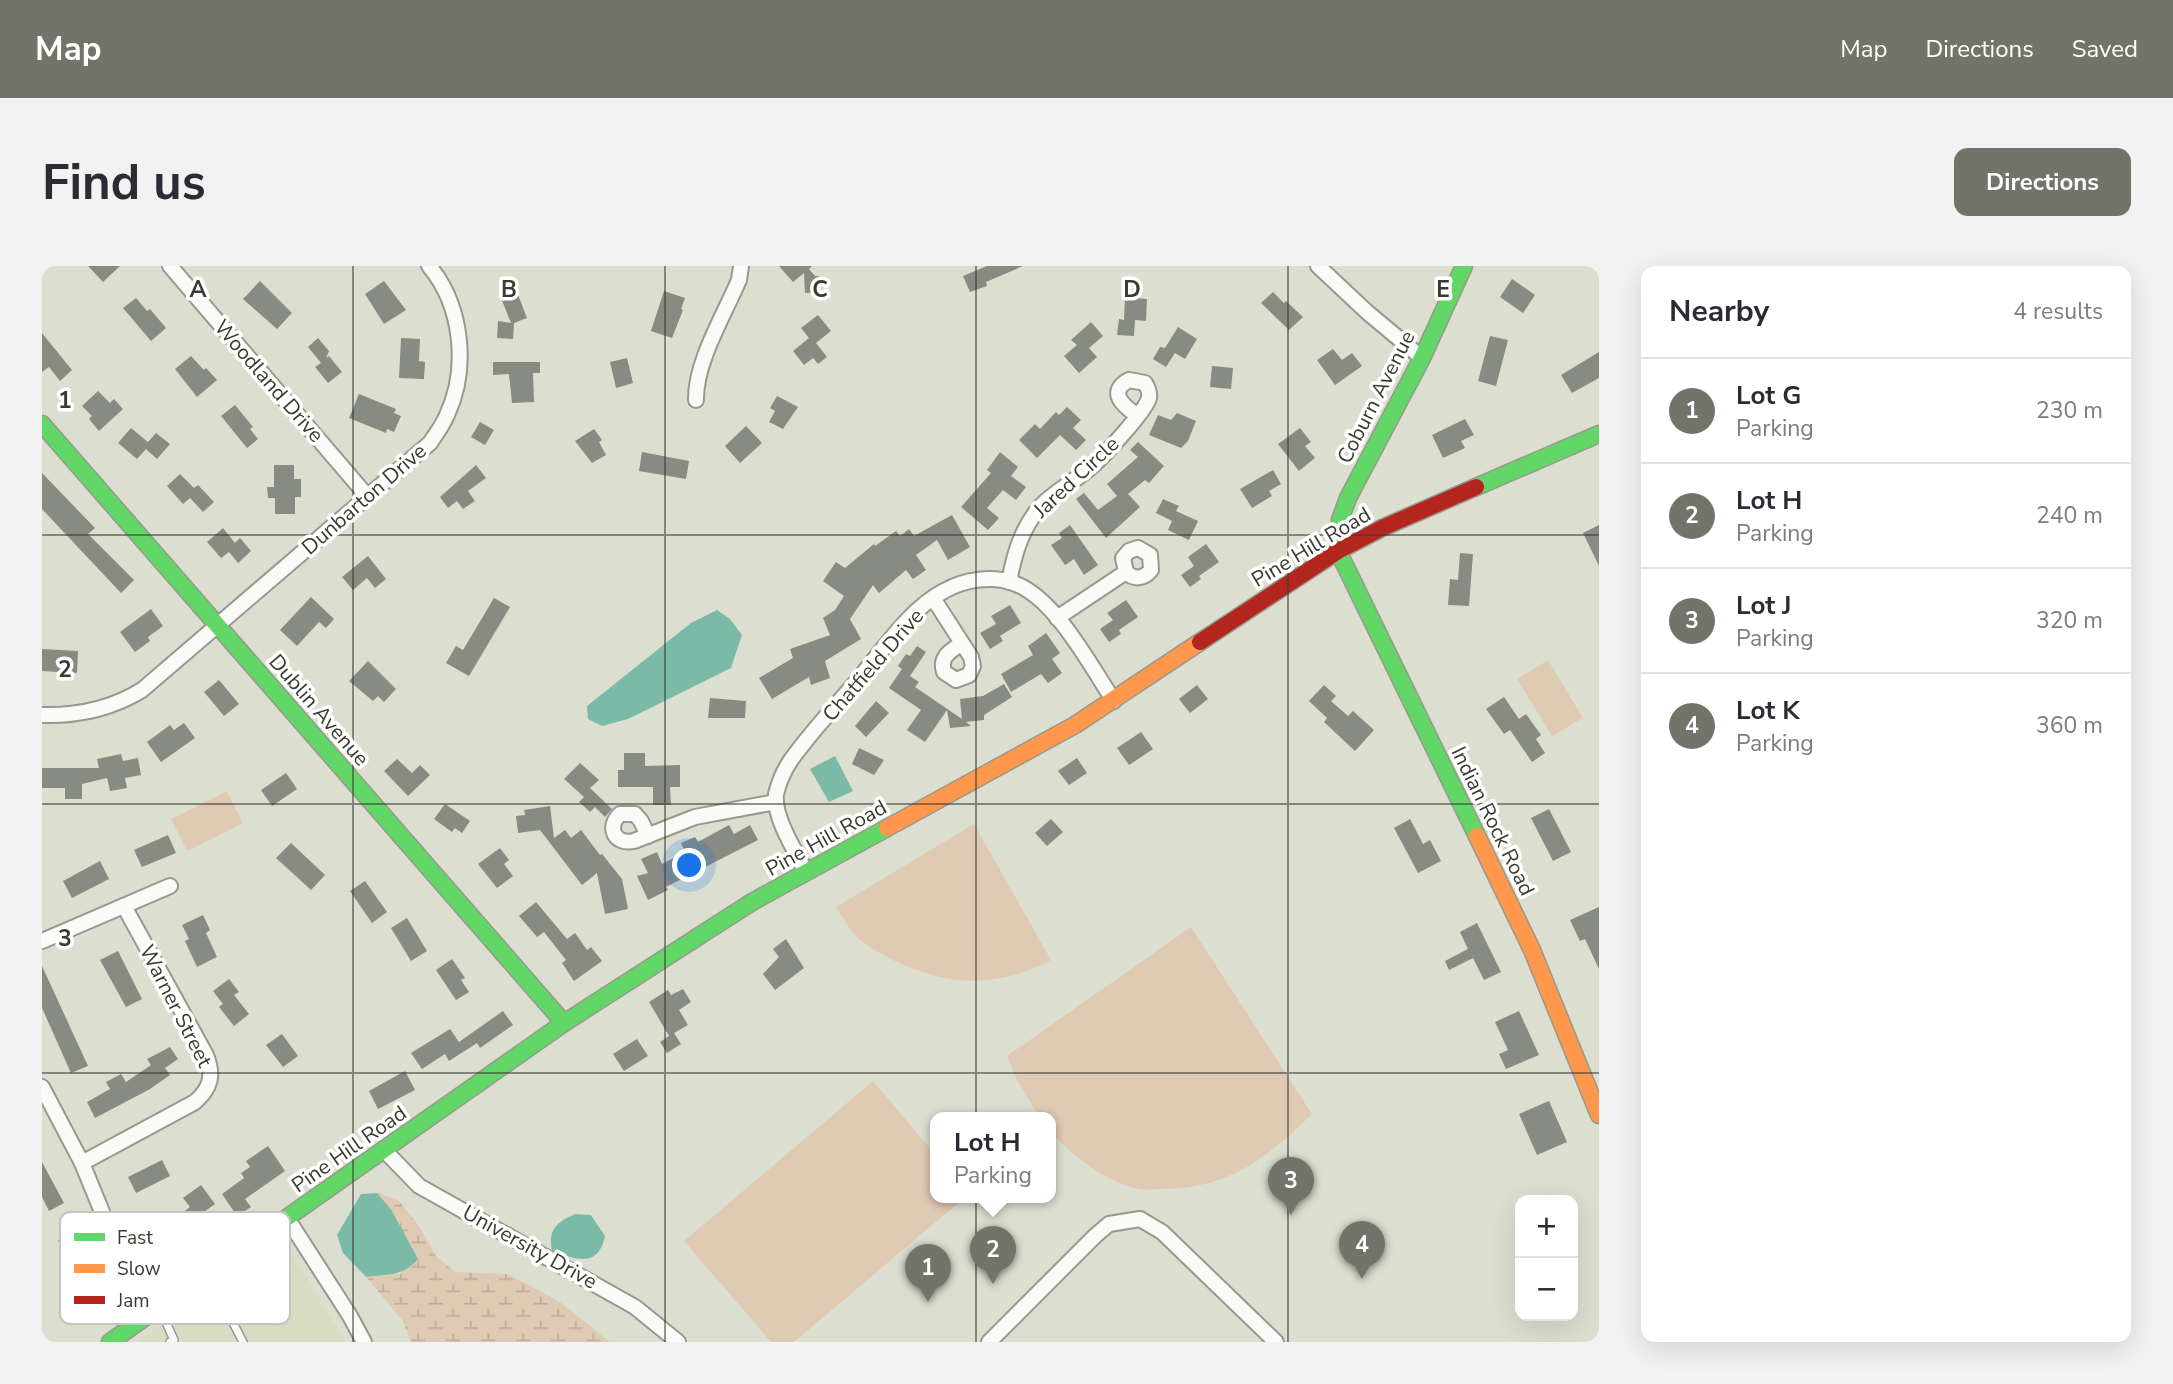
<!DOCTYPE html>
<meta charset="utf-8">
<style>
:root{--surface:#fff;--page:#f2f2f3;--text:#2b2b33;--muted:#7c7c81;--line:#e1e1e2;--accent:#727469}
body{margin:0;font-family:"Nunito Sans",sans-serif;background:var(--page);color:var(--text)}
.controls{position:absolute;right:21px;bottom:21px;display:grid;overflow:hidden;border-radius:14px;box-shadow:0 7px 28px #0002}
.controls button{width:63px;height:63px;display:grid;place-items:center;padding:0;border:0;border-bottom:2px solid var(--line);background:var(--surface);color:var(--text);font:35px sans-serif}
.you{position:absolute;left:648px;top:600px;width:24px;height:24px;margin:-18px;border:5px solid #fff;border-radius:50%;background:#1a73e8;box-shadow:0 0 0 10px #1a73e833}
.badge{display:grid;place-items:center;width:46px;height:46px;border-radius:50%;background:var(--accent);color:#fff;font-size:23px;font-weight:700}
.pin{position:absolute;translate:-50% -58px;filter:drop-shadow(0 2px 4px #0008)}
.pin::after{content:'';position:absolute;top:37px;width:24px;height:21px;background:inherit;clip-path:polygon(0 0,100% 0,50% 100%)}
.popup{position:absolute;left:888px;top:846px;width:126px;height:91px;box-sizing:border-box;display:grid;place-content:center;border-radius:14px;background:var(--surface);filter:drop-shadow(0 2px 5px #0005);font-size:23px;white-space:nowrap;color:var(--muted)}
.popup b{font-size:26px;color:var(--text)}
.popup::after{content:'';position:absolute;left:50%;top:100%;margin-left:-14px;border:14px solid transparent;border-top-color:var(--surface)}
.list{margin:0;padding:0;list-style:none}
h2{display:flex;justify-content:space-between;align-items:center;height:91px;margin:0;padding:0 28px;font-size:30px}
h2 small{font-size:23px;font-weight:400;color:var(--muted)}
.list li{display:grid;grid-template-columns:46px 1fr auto;gap:21px;align-items:center;box-sizing:border-box;height:105px;padding:0 28px;border-top:2px solid var(--line)}
.list b{display:block;font-size:26px;white-space:nowrap}
.list p{margin:0;font-size:23px;white-space:nowrap;color:var(--muted)}
.list em{font-size:23px;font-style:normal;color:var(--muted)}
.map{position:relative;flex:none;width:1557px;height:1076px;overflow:hidden;border-radius:14px}
header{display:flex;align-items:center;gap:42px;box-sizing:border-box;height:98px;padding:0 35px;background:var(--accent);color:#fff}
header strong{font-size:33px}
nav{display:flex;gap:38px;margin-inline-start:auto;font-size:24px}
.intro{display:flex;align-items:center;justify-content:space-between;box-sizing:border-box;height:168px;padding:0 42px}
h1{margin:0;font-size:49px}
.button{padding:18px 32px;border-radius:14px;background:var(--accent);color:#fff;font-size:24px;font-weight:700}
main{display:flex;gap:42px;padding:0 42px}
aside{flex:1;background:var(--surface);border-radius:14px;box-shadow:0 7px 28px #0002}
.map>svg:first-child{display:block}
.built{fill:#d7dcc2}
.grass{fill:#dfcab4}
.wetland{fill:url(#wetland-marsh)}
.water{fill:#7cbaa8}
.building{fill:#878b81}
.lines{fill:none;stroke-linecap:round;stroke-linejoin:round}
.lane-casing{stroke:#97998e;stroke-width:10}
.street-casing{stroke:#97998e;stroke-width:18}
.fast-casing{stroke:#97998e;stroke-width:19}
.slow-casing{stroke:#97998e;stroke-width:19}
.jam-casing{stroke:#97998e;stroke-width:19}
.lane{stroke:#fafaf8;stroke-width:7}
.street{stroke:#fafaf8;stroke-width:14}
.fast{stroke:#63d668;stroke-width:16}
.slow{stroke:#ff974d;stroke-width:16}
.jam{stroke:#b3261e;stroke-width:16}
.grid{fill:none;stroke:#393b31;stroke-width:2;stroke-opacity:0.55}
.labels{text-anchor:middle;dominant-baseline:central;stroke-width:7;stroke-linejoin:round;paint-order:stroke}
.street-label{font-size:21px;fill:#393b31;stroke:#fff}
.key{fill:#fff;stroke:#c4c4c1;stroke-width:2}
.key-label{font-size:19px;fill:#393b31}
.grid-label{font-size:23px;text-anchor:middle;font-weight:bold;fill:#393b31;stroke:#fff;stroke-width:7;stroke-linejoin:round;paint-order:stroke}
</style>
<header>
<strong>Map</strong>
<nav><a>Map</a><a>Directions</a><a>Saved</a></nav>
</header>
<div class="intro"><h1>Find us</h1><a class="button">Directions</a></div>
<main>
<div class="map">
<svg width="1557" height="1076" viewBox="0 0 1557 1076">
<defs>
<pattern id="wetland-marsh" width="20" height="14" patternUnits="userSpaceOnUse" patternTransform="scale(1.75)"><rect width="20" height="14" fill="#dfcab4"/><path d="M1 5h8M5 5V1M11 12h8M15 12V8" fill="none" stroke="#c0ae9b"/></pattern>
</defs>
<rect width="100%" height="100%" fill="#dcdfd0"/>
<path class="built" d="M238 977 254 993 303 1076H94Z"/>
<g class="grass">
<path d="M1506 394 1541 452 1510 470 1475 413Z"/>
<path d="M185 525 201 557 145 585 129 553Z"/>
<path d="M932 558 1009 694C955 722 908 721 853 695 841 689 826 681 816 672 807 664 801 651 794 641Z"/>
<path d="M1149 661 1270 848C1226 892 1185 923 1120 923 1111 923 1101 925 1093 922 1061 913 1035 893 1012 870L1009 866V852H998L975 814 965 790Z"/>
<path d="M831 815 893 888V932H922L752 1076H729L642 975Z"/>
</g>
<path class="wetland" d="M335 927 356 934 377 960 394 990 413 1006 466 1008 518 1036 568 1076H369L360 1054 324 1011 359 1008C362 964 365 961 335 927Z"/>
<g class="water">
<path d="M675 344 688 353 700 369 689 402 586 453 560 460 546 453 545 440 649 357Z"/>
<path d="M793 490 811 525 787 536 768 503Z"/>
<path d="M335 927 349 943 376 993C360 1011 347 1008 324 1011L301 987 295 969 319 928Z"/>
<path d="M533 948 549 949 563 970C556 1003 534 993 510 985 506 963 514 957 533 948Z"/>
</g>
<g class="building">
<path d="M46 0H78L61 16Z"/>
<path d="M737 0H770L767 3 773 10H777L778 26 763 27 762 7 751 16Z"/>
<path d="M945 0H981L944 16 945 20 928 26 921 10Z"/>
<path d="M1470 13 1493 29 1481 47 1458 31Z"/>
<path d="M218 15 250 47 235 63 201 33Z"/>
<path d="M342 15 364 44 342 58 323 28Z"/>
<path d="M622 25 643 32 639 43 641 44 630 72 609 65Z"/>
<path d="M475 26 485 52 472 57 471 73 455 72 456 55 469 57 459 32Z"/>
<path d="M1231 26 1242 37 1244 35 1261 51 1247 64 1219 37Z"/>
<path d="M1083 31 1105 33 1104 55 1093 54 1092 70 1075 69 1077 53 1082 54Z"/>
<path d="M94 32 105 45 108 43 124 62 109 75 81 42Z"/>
<path d="M776 49 789 65 774 77 785 91 776 98 771 92 762 99 751 85 767 72 759 62Z"/>
<path d="M1049 56 1061 70 1047 82 1055 91 1037 107 1022 90 1035 79 1029 74Z"/>
<path d="M1136 61 1155 73 1143 93 1133 87 1124 101 1111 93 1118 81 1123 82Z"/>
<path d="M0 67 30 104 18 115 7 101 0 106Z"/>
<path d="M1448 70 1466 74 1454 120 1436 115Z"/>
<path d="M276 72 287 85 284 92 287 90 300 106 286 117 273 101 279 97 266 81Z"/>
<path d="M359 72 378 73 377 95 383 96 382 113 357 112Z"/>
<path d="M1291 83 1300 94 1310 87 1320 100 1293 119 1275 94Z"/>
<path d="M1557 86V112L1530 127 1519 109Z"/>
<path d="M149 90 162 104 164 102 175 114 155 131 133 103Z"/>
<path d="M585 92 591 117 574 122 568 96Z"/>
<path d="M451 96H498V107H491L492 136 470 137 467 108 451 109Z"/>
<path d="M1170 100 1191 102 1189 123 1168 121Z"/>
<path d="M56 125 68 137 72 133 81 143 57 165 47 153 50 150 40 140Z"/>
<path d="M317 128 354 143 352 147 359 150 352 166 345 163 344 167 307 152Z"/>
<path d="M735 130 756 141 741 163 727 156 733 145 728 142Z"/>
<path d="M193 139 211 161 208 163 216 173 205 182 179 150Z"/>
<path d="M1025 141 1039 154 1031 162 1044 174 1034 184 1018 169 995 192 977 174 993 158 998 163 1014 146 1017 149Z"/>
<path d="M1135 147 1154 155 1146 175 1139 182 1107 169 1116 149 1129 154Z"/>
<path d="M1423 153 1432 169 1419 175 1423 182 1401 192 1390 169Z"/>
<path d="M438 156 452 164 443 179 429 171Z"/>
<path d="M704 160 720 177 698 197 683 180Z"/>
<path d="M89 162 106 176 114 167 128 178 115 193 104 183 95 193 76 177Z"/>
<path d="M1258 162 1269 176 1263 180 1273 192 1257 205 1236 178Z"/>
<path d="M552 163 560 174 557 176 564 189 550 197 533 175Z"/>
<path d="M1096 176 1122 200 1107 217 1103 214 1086 228 1098 241 1064 272 1034 233 1042 227 1056 244 1075 230 1065 218 1096 191 1088 184Z"/>
<path d="M600 186 647 195 644 213 597 205Z"/>
<path d="M958 186 976 201 969 210 984 221 974 234 961 224 945 242 957 252 946 264 919 241 949 207 945 204Z"/>
<path d="M232 199H252V213H259V231H253V248H233V232H226L225 221H232Z"/>
<path d="M434 199 444 212 426 225 433 235 421 243 415 235 406 242 398 231Z"/>
<path d="M1231 204 1239 218 1227 225 1230 230 1210 242 1198 223Z"/>
<path d="M0 207 53 262 46 268 92 314 79 327 0 243Z"/>
<path d="M138 208 152 222 156 219 172 236 161 246 148 232 141 238 125 220Z"/>
<path d="M1121 233 1137 240 1134 245 1156 255 1147 274 1126 264 1130 255 1114 247Z"/>
<path d="M910 249 928 281 906 294 895 274 874 289 884 304 871 313 864 304 837 327 831 319 808 353 819 373 783 395 788 412 769 419 767 411 730 433 717 412 751 392 748 383 788 369 781 352 793 344 802 330 781 315 794 296 803 302 832 278 833 280 854 265 858 270 867 263 872 270Z"/>
<path d="M1028 259 1056 299 1042 309 1032 293 1023 299 1009 279 1020 272 1017 267Z"/>
<path d="M1557 259V300L1541 267Z"/>
<path d="M181 262 193 277 198 272 209 285 196 297 187 286 179 292 165 276Z"/>
<path d="M1164 278 1177 296 1157 310 1159 313 1148 321 1139 309 1152 300 1146 291Z"/>
<path d="M1418 287 1431 288 1427 340 1406 339 1408 313 1416 314Z"/>
<path d="M326 290 344 313 333 322 325 312 311 324 300 311Z"/>
<path d="M269 331 292 353 284 362 277 356 255 380 238 364Z"/>
<path d="M452 332 468 341 427 410 404 397 414 380 421 384Z"/>
<path d="M1084 334 1096 351 1077 364 1079 368 1067 376 1058 363 1071 354 1065 347Z"/>
<path d="M968 339 979 357 958 370 961 375 948 383 938 367 954 358 949 350Z"/>
<path d="M109 343 121 360 106 371 108 375 93 386 78 366Z"/>
<path d="M1004 367 1018 387 1010 393 1020 407 1006 417 999 408 969 426 959 408 991 389 986 380Z"/>
<path d="M875 380 884 386 868 410 877 416 873 421 920 453 918 433 941 430 962 418 970 431 942 449V454L924 456 929 460 908 462 905 444 883 476 865 464 879 444 847 422 860 403 856 400 864 388 868 390Z"/>
<path d="M0 383 36 385 35 407 0 405Z"/>
<path d="M326 395 354 423 342 436 336 430 331 435 307 415Z"/>
<path d="M177 414 197 438 182 450 162 426Z"/>
<path d="M1155 419 1166 433 1148 447 1137 433Z"/>
<path d="M1282 419 1294 430 1289 435 1306 450 1311 445 1332 464 1313 485 1282 456 1285 452 1267 435Z"/>
<path d="M1462 431 1477 453 1484 448 1499 469 1494 473 1503 487 1490 496 1468 464 1462 468 1444 443Z"/>
<path d="M668 432 704 435 703 452H666Z"/>
<path d="M834 435 847 447 824 471 813 460Z"/>
<path d="M142 457 153 472 119 496 105 476 128 459 132 464Z"/>
<path d="M1099 466 1111 483 1087 499 1075 482Z"/>
<path d="M817 482 842 494 832 509 810 498Z"/>
<path d="M582 487H603V500L638 499V521H628L629 539H611V521H576V504H582Z"/>
<path d="M79 488 81 495 96 492 99 509 83 512 85 522 68 525 65 512 40 518V533H23V522H0V502H57L55 493Z"/>
<path d="M1035 492 1045 507 1027 519 1016 505Z"/>
<path d="M355 493 370 507 378 499 388 509 366 530 342 505Z"/>
<path d="M538 497 557 514 548 522 570 543 563 551 553 541 548 546 537 536 542 531 522 513Z"/>
<path d="M244 507 255 523 230 540 219 524Z"/>
<path d="M403 538 428 555 420 567 413 562 410 566 392 553Z"/>
<path d="M508 540 512 572 523 564 529 572 539 564 558 589 560 588 580 613 586 643 563 648 555 607 540 619 498 564 476 567 474 550 483 549 482 544Z"/>
<path d="M1507 543 1529 586 1511 595 1489 552Z"/>
<path d="M1009 553 1021 566 1005 580 993 567Z"/>
<path d="M1368 553 1381 578 1388 574 1399 595 1376 607 1352 562Z"/>
<path d="M687 559 692 568 708 559 716 574 624 621 626 624 606 634 595 610 606 607 599 593 615 586 620 598 643 586 639 577 653 571 656 576Z"/>
<path d="M126 569 134 587 100 601 92 584Z"/>
<path d="M249 577 283 609 269 624 234 592Z"/>
<path d="M458 582 467 594 462 598 471 610 455 622 436 598Z"/>
<path d="M58 595 67 613 30 632 21 615Z"/>
<path d="M323 615 345 646 330 657 308 625Z"/>
<path d="M494 636 525 673 533 667 545 684 549 681 560 695 532 715 520 697 524 694 502 666 495 671 477 650Z"/>
<path d="M1557 641V703L1543 673 1538 675 1528 654Z"/>
<path d="M161 649 168 664 164 667 175 691 155 701 143 675 147 673 140 659Z"/>
<path d="M365 652 385 685 369 695 349 662Z"/>
<path d="M1435 657 1459 706 1442 714 1431 692 1407 704 1403 695 1426 683 1418 666Z"/>
<path d="M744 673 762 702 733 724 721 708 737 691 731 683Z"/>
<path d="M76 685 100 733 84 741 58 694Z"/>
<path d="M410 693 423 712 419 714 427 726 414 734 394 704Z"/>
<path d="M0 700 46 800 29 807 0 742Z"/>
<path d="M187 713 197 726 192 729 207 748 192 760 177 741 181 738 171 725Z"/>
<path d="M641 723 649 736 637 744 646 759 632 767 639 778 625 787 618 776 630 768 627 770 607 736 626 724 629 729Z"/>
<path d="M461 745 471 759 438 782 435 777 407 795 403 788 380 803 369 787 408 763 417 776Z"/>
<path d="M1477 745 1497 789 1464 803 1457 788 1466 784 1453 756Z"/>
<path d="M240 768 256 790 241 801 224 779Z"/>
<path d="M595 773 606 790 582 805 571 788Z"/>
<path d="M128 781 136 793 123 802 128 809 108 823 53 852 45 836 68 823 64 816 79 808 84 816 109 799 105 793Z"/>
<path d="M363 805 373 824 336 843 327 825Z"/>
<path d="M1507 835 1525 876 1495 889 1477 848Z"/>
<path d="M226 880 243 905 203 933 209 941 195 950 180 928 202 912 199 907 208 901 204 895Z"/>
<path d="M120 894 128 910 94 927 86 911Z"/>
<path d="M0 896 22 937 7 945 0 931Z"/>
<path d="M159 919 173 938 155 951 158 955 142 966 132 953 148 941 141 932Z"/>
<path d="M35 966 46 992 27 1001 16 974Z"/>
<path d="M38 1006 44 1017 54 1013 63 1032 36 1045 27 1026 32 1023 26 1012Z"/>
</g>
<g class="lines">
<g class="lane-casing">
<g id="lane">
<path d="M166 1008 201 1076"/>
<path d="M118 1043 132 1074 128 1076"/>
</g>
</g>
<g class="street-casing">
<g id="street">
<path d="M128 0 326 231"/>
<path d="M1276 0 1325 46 1380 92"/>
<path d="M654 134C653 97 682 49 697 14L699 0"/>
<path d="M967 316C972 289 979 264 997 242 1011 226 1032 216 1048 202 1060 192 1103 146 1107 132 1108 126 1106 122 1103 117L1087 114C1065 126 1081 140 1095 149"/>
<path d="M891 332 929 391 931 400 927 409 914 414 902 406C897 390 909 385 920 377"/>
<path d="M1015 352 1084 306C1092 314 1102 313 1109 304L1108 289 1096 282 1087 285 1081 292 1084 306"/>
<path d="M0 449C36 450 69 443 100 424L388 177C394 168 401 159 405 149 427 102 420 39 387 0"/>
<path d="M606 570 599 555 593 548H578C564 562 573 579 592 575L653 551 734 536"/>
<path d="M764 606C754 586 731 551 734 528 737 516 742 504 749 494 768 467 792 442 814 416 840 386 866 344 902 325 923 313 951 309 974 318 1014 334 1048 399 1072 435"/>
<path d="M0 675 128 620"/>
<path d="M0 821 40 897 103 1051"/>
<path d="M342 884 377 920 593 1041 636 1076"/>
<path d="M40 897 153 836C169 822 172 809 164 789L82 640"/>
<path d="M245 952 308 1050 322 1076"/>
<path d="M947 1076 1053 970 1067 958 1098 953 1120 966 1234 1076"/>
</g>
</g>
<g class="fast-casing">
<g id="fast">
<path d="M1422 0 1380 92 1306 232 1298 254 1296 285 1435 570"/>
<path d="M0 158 522 757"/>
<path d="M1434 221 1557 168"/>
<path d="M68 1076 522 757 710 636 845 562"/>
</g>
</g>
<g class="slow-casing">
<g id="slow">
<path d="M845 562 1033 459 1158 376"/>
<path d="M1435 570 1490 684 1557 849"/>
</g>
</g>
<g class="jam-casing">
<path id="jam" d="M1158 376 1296 285 1340 262 1434 221"/>
</g>
<use href="#lane" class="lane"/>
<use href="#street" class="street"/>
<use href="#fast" class="fast"/>
<use href="#slow" class="slow"/>
<use href="#jam" class="jam"/>
</g>
<path class="grid" d="M311 0V1076M623 0V1076M934 0V1076M1246 0V1076M0 269H1557M0 538H1557M0 807H1557"/>
<g class="labels">
<g class="street-label">
<text transform="translate(227 115) rotate(49)">Woodland Drive</text>
<text transform="translate(1334 131) rotate(-63)">Coburn Avenue</text>
<text transform="translate(1034 211) rotate(-43)">Jared Circle</text>
<text transform="translate(322 233) rotate(-41)">Dunbarton Drive</text>
<text transform="translate(1269 281) rotate(-31)">Pine Hill Road</text>
<text transform="translate(831 399) rotate(-49)">Chatfield Drive</text>
<text transform="translate(277 444) rotate(49)">Dublin Avenue</text>
<text transform="translate(1451 555) rotate(64)">Indian Rock Road</text>
<text transform="translate(784 572) rotate(-29)">Pine Hill Road</text>
<text transform="translate(134 740) rotate(63)">Warner Street</text>
<text transform="translate(307 883) rotate(-35)">Pine Hill Road</text>
<text transform="translate(488 981) rotate(29)">University Drive</text>
</g>
</g>
<rect x="18" y="946" width="230" height="112" rx="10" class="key"/>
<rect x="32" y="967" width="31" height="8" fill="#63d668"/>
<rect x="32" y="998" width="31" height="9" fill="#ff974d"/>
<rect x="32" y="1030" width="31" height="8" fill="#b3261e"/>
<g class="key-label">
<text x="75" y="978">Fast</text>
<text x="75" y="1009">Slow</text>
<text x="75" y="1041">Jam</text>
</g>
<g class="grid-label">
<text x="156" y="31">A</text>
<text x="467" y="31">B</text>
<text x="778" y="31">C</text>
<text x="1090" y="31">D</text>
<text x="1401" y="31">E</text>
<text x="23" y="142">1</text>
<text x="23" y="411">2</text>
<text x="23" y="680">3</text>
</g>
</svg>
<div class="controls">
<button>+</button>
<button>−</button>
</div>
<div class="you"></div>
<div class="pin badge" style="left:886px;top:1036px">1</div>
<div class="pin badge" style="left:951px;top:1018px">2</div>
<div class="popup"><b>Lot H</b>Parking</div>
<div class="pin badge" style="left:1249px;top:949px">3</div>
<div class="pin badge" style="left:1320px;top:1013px">4</div>
</div>
<aside>
<h2>Nearby<small>4 results</small></h2>
<ul class="list">
<li><span class="badge">1</span><div><b>Lot G</b><p>Parking</p></div><em>230 m</em></li>
<li><span class="badge">2</span><div><b>Lot H</b><p>Parking</p></div><em>240 m</em></li>
<li><span class="badge">3</span><div><b>Lot J</b><p>Parking</p></div><em>320 m</em></li>
<li><span class="badge">4</span><div><b>Lot K</b><p>Parking</p></div><em>360 m</em></li>
</ul>
</aside>
</main>
